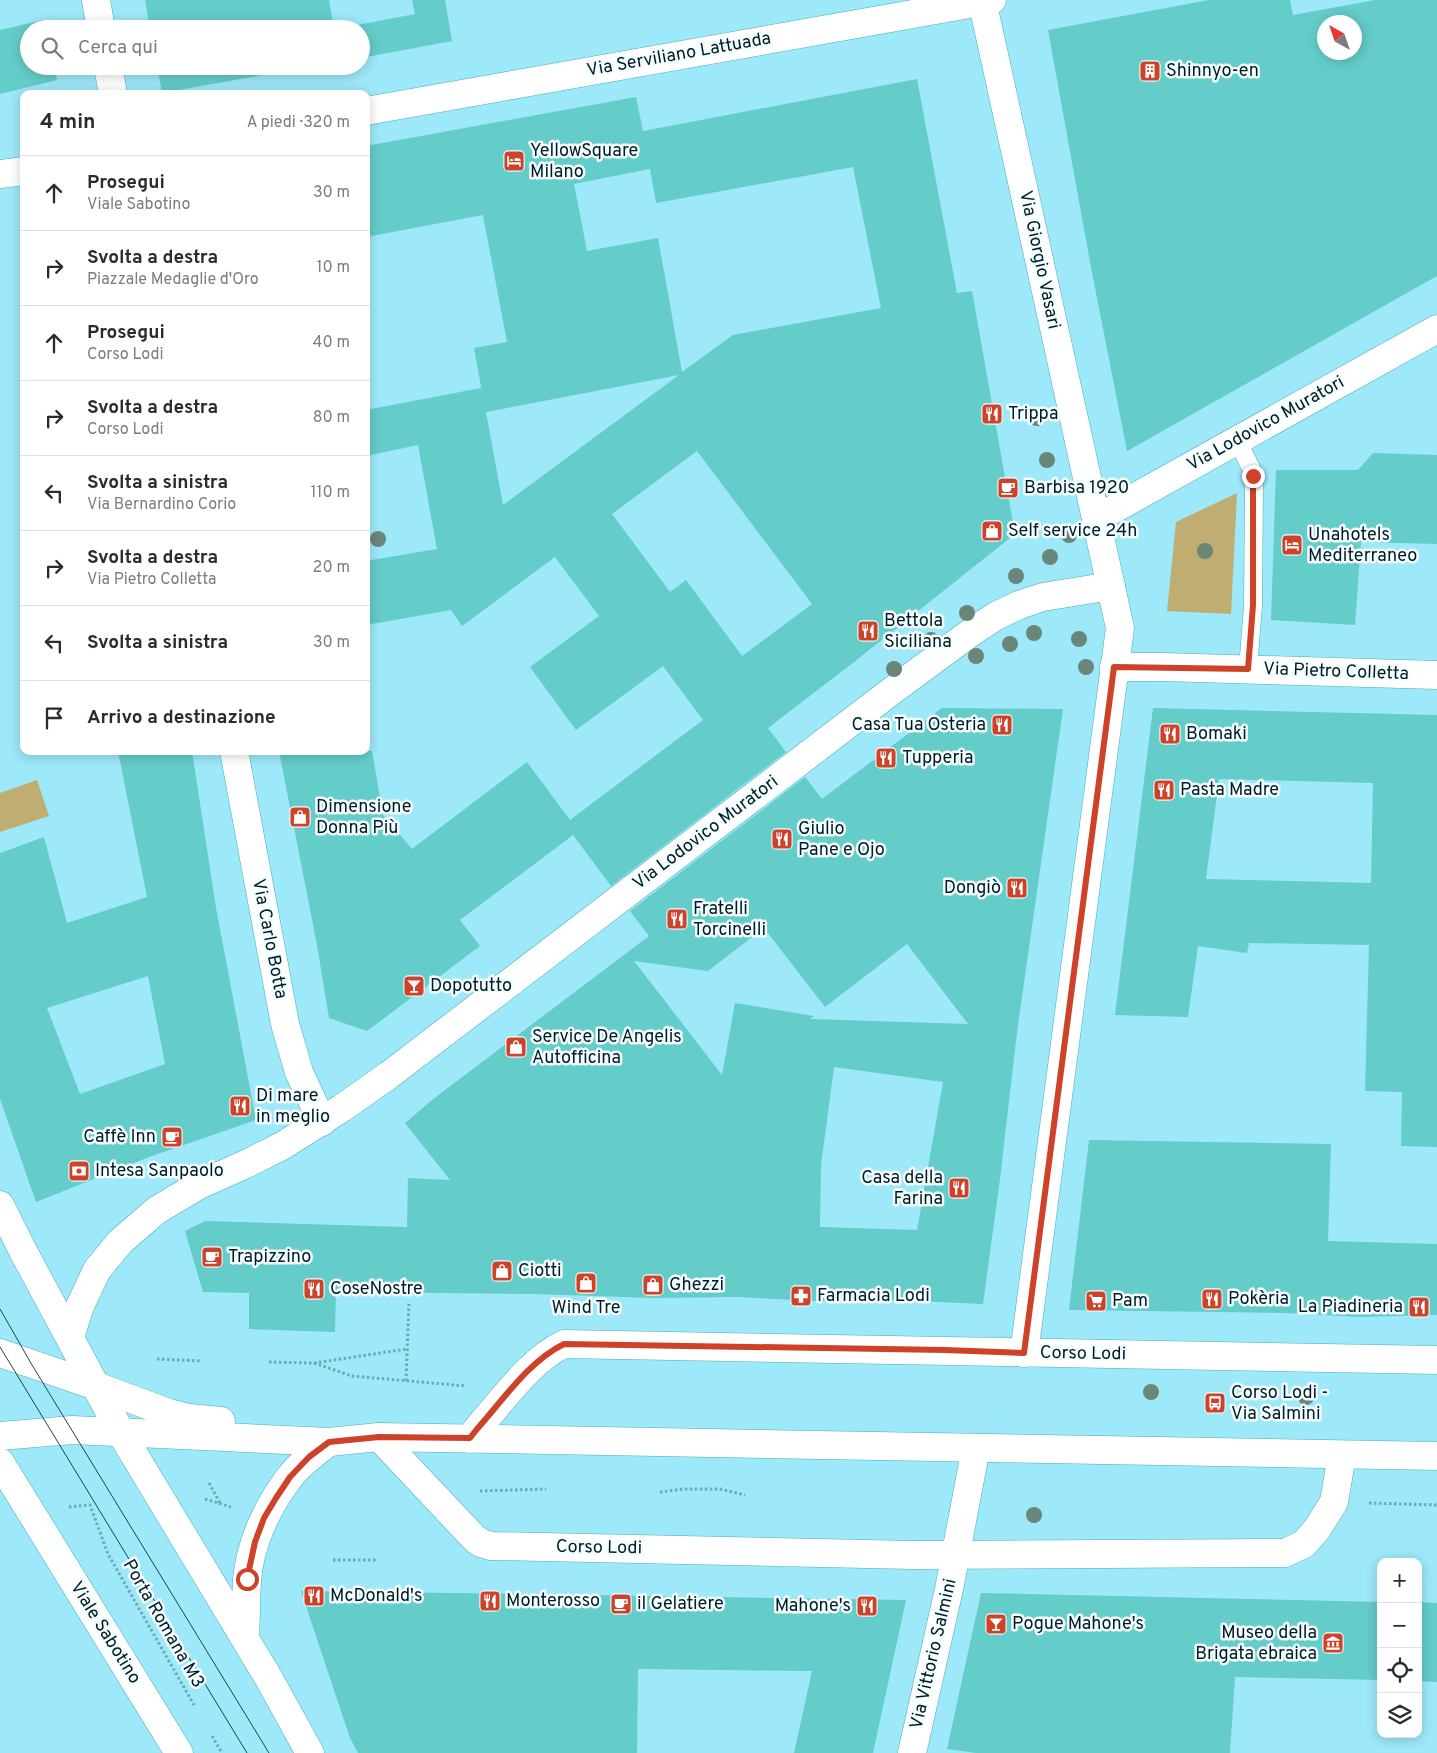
<!DOCTYPE html>
<html lang="it">
<meta charset="utf-8">
<style>
:root{--surface:#fff;--page:#f7f7f7;--text:#2b2b33;--muted:#7c7c81;--line:#e1e1e2}
body{margin:0;font-family:Overpass,sans-serif;background:var(--page);color:var(--text)}
.controls{position:absolute;right:15px;bottom:15px;display:grid;overflow:hidden;border-radius:10px;box-shadow:0 2px 12px #0003}
.controls button{width:45px;height:45px;display:grid;place-items:center;padding:0;border:0;border-bottom:1px solid var(--line);background:var(--surface);color:var(--text);font:25px sans-serif}
.compass{position:absolute;left:1317px;top:15px;width:45px;height:45px;border-radius:50%;background:var(--surface);box-shadow:0 2px 12px #0003;rotate:320deg}
.stop{position:absolute;width:15px;height:15px;margin:-11px;border:4px solid #cd4228;border-radius:50%;background:#fff}
.stop.end{background:#cd4228;border-color:#fff;box-shadow:0 1px 5px #0008}
.list{margin:0;padding:0;list-style:none}
h2{display:flex;justify-content:space-between;align-items:center;height:65px;margin:0;padding:0 20px;font-size:21px}
h2 small{font-size:16px;font-weight:400;color:var(--muted)}
.list li{display:grid;grid-template-columns:32px 1fr auto;gap:15px;align-items:center;box-sizing:border-box;height:75px;padding:0 20px;border-top:1px solid var(--line)}
.list b{display:block;font-size:19px;white-space:nowrap}
.list p{margin:0;font-size:16px;white-space:nowrap;color:var(--muted)}
.list em{font-size:16px;font-style:normal;color:var(--muted)}
.icon{flex:none;width:28px;height:28px;fill:none;stroke:currentColor;stroke-width:2;stroke-linecap:round;stroke-linejoin:round}
.map{position:relative;flex:none;width:1437px;height:1753px;overflow:hidden}
.search{position:absolute;background:var(--surface);box-shadow:0 2px 12px #0003;left:20px;top:20px;width:350px;height:55px;display:flex;align-items:center;gap:12px;box-sizing:border-box;padding:0 18px;border-radius:28px;color:var(--muted);font-size:19px}
.panel{position:absolute;background:var(--surface);box-shadow:0 2px 12px #0003;left:20px;top:90px;width:350px;height:665px;border-radius:10px}
.map>svg:first-child{display:block}
.green{fill:#bfad71}
.building{fill:#64ccc9;fill-rule:evenodd}
.lines{fill:none;stroke-linecap:round;stroke-linejoin:round}
.service-casing{stroke:#48adc1;stroke-width:19}
.minor-casing{stroke:#48adc1;stroke-width:29}
.tertiary-casing{stroke:#48adc1;stroke-width:29}
.secondary-casing{stroke:#48adc1;stroke-width:29}
.path{stroke:#6da9b7;stroke-width:3;stroke-dasharray:2.5 2.5;stroke-linecap:butt}
.service{stroke:#fff;stroke-width:18}
.minor{stroke:#fff;stroke-width:28}
.tertiary{stroke:#fff;stroke-width:28}
.secondary{stroke:#fff;stroke-width:28}
.tram{stroke:#1f444c;stroke-width:1}
.tree{fill:#6a8678}
.route{stroke:#cd4228;stroke-width:6}
.labels{text-anchor:middle;dominant-baseline:central;stroke-width:5;stroke-linejoin:round;paint-order:stroke}
.street-label{font-size:18px;fill:#001c22;stroke:#f4fdff}
.poi-label{font-size:18px;fill:#001c22;stroke:#f4fdff;text-anchor:start}
</style>
<div class="map">
<svg width="1437" height="1753" viewBox="0 0 1437 1753">
<rect width="100%" height="100%" fill="#9de8f9"/>
<g class="green">
<path d="M1237 493 1231 614 1167 611 1176 522Z"/>
<path d="M37 780 49 816 0 832V793Z"/>
</g>
<g class="building">
<path d="M145 0H329L334 29H150Z"/>
<path d="M412 0H445L452 41 361 58V29H336L415 14Z"/>
<path d="M1209 0H1290L1293 15 1375 0H1437V276L1127 451 1090 262 1048 30ZM1324 22H1354V52H1324Z"/>
<path d="M43 20 45 29H29V66H54L57 80 0 94V30Z"/>
<path d="M157 66H313L162 93Z"/>
<path d="M917 79 957 293 972 291 1015 534 854 662 768 728 786 752 611 886 573 835 460 920 480 946 367 1031 329 1018 317 945 279 751H372L383 815 412 849 527 762 570 820 703 720 663 666 576 730 530 667 599 616 555 557 462 626 451 610 366 625V561L437 549 418 445 366 456V410L481 388 484 403 474 348 507 342 483 215 366 237V146L636 97 643 131ZM853 167 881 308 733 335 682 372 658 238 587 251 574 184 650 169 656 203ZM679 375 503 505 486 412ZM697 451 812 604 742 656 686 580 670 592 612 514Z"/>
<path d="M1373 453 1437 455V544L1361 542 1355 625 1271 620 1276 470H1358Z"/>
<path d="M942 708 1063 709 1017 1032 1000 1179 983 1304 894 1300 812 1301 737 1297 652 1298 534 1294 336 1292 335 1332 249 1329V1293L203 1292 185 1231 205 1221 407 1227 408 1178 450 1180 405 1123 432 1100 649 936 630 911 805 777 822 799ZM764 928 825 1007 907 944 968 1024 810 1019 814 1016 735 1003 722 1075 634 961 708 971ZM834 1067 943 1082 917 1230 820 1227 821 1165Z"/>
<path d="M1153 708 1437 715V1147L1401 1146 1402 1092 1365 1091 1369 945 1249 943 1247 953 1198 946 1188 1017 1115 1015ZM1219 779 1373 783 1371 883 1206 879Z"/>
<path d="M118 751H192L216 908 256 1120 149 1157 36 1202 0 1099V853L44 837 67 923 147 897ZM148 976 165 1064 80 1094 47 1008Z"/>
<path d="M1089 1140 1331 1144 1328 1241 1437 1244V1315L1358 1317 1287 1313 1069 1310Z"/>
<path d="M301 1591 522 1594 906 1600 873 1753H794L812 1671 638 1669 637 1753H358L350 1738Z"/>
<path d="M981 1593 1381 1602V1680L1235 1677 1230 1753H976L947 1749Z"/>
<path d="M1418 1602 1437 1603V1682L1418 1681Z"/>
</g>
<g class="lines">
<g class="service-casing">
<path id="service" d="M1237 440 1251 468 1254 487 1253 605 1248 669"/>
</g>
<g class="minor-casing">
<g id="minor">
<path d="M96 0 101 29"/>
<path d="M982 0 1120 628 1024 1353"/>
<path d="M108 66 113 94"/>
<path d="M366 111 992 0"/>
<path d="M0 174 24 171"/>
<path d="M1096 519 1437 329"/>
<path d="M1114 667H1163L1437 675"/>
<path d="M234 751 285 1024 299 1072 322 1122"/>
<path d="M70 1337 80 1306 97 1270 120 1242 157 1210 199 1185 246 1164 282 1146 342 1108 389 1075 889 693 973 631 996 616 1019 605 1043 597 1111 586"/>
<path d="M379 1437 475 1539 481 1543 491 1546 913 1555 1285 1553 1304 1544 1317 1529 1334 1502 1342 1455"/>
<path d="M471 1439 477 1429C503 1400 529 1361 564 1344L1437 1360"/>
<path d="M912 1753 949 1589 976 1448"/>
</g>
</g>
<g class="tertiary-casing">
<g id="tertiary">
<path d="M0 1205 24 1253 121 1433 268 1677 310 1753"/>
<path d="M0 1462 179 1753"/>
<path d="M245 1638C246 1619 246 1600 247 1580 250 1544 267 1507 289 1478 300 1463 315 1453 329 1442"/>
</g>
</g>
<g class="secondary-casing">
<g id="secondary">
<path d="M0 1353 96 1386 169 1413 189 1418 221 1421"/>
<path d="M0 1436 72 1430 329 1442 379 1437 1437 1456"/>
</g>
</g>
<g class="path">
<path d="M157 1359 202 1361"/>
<path d="M269 1362 314 1363 407 1349"/>
<path d="M314 1363 352 1376 466 1386"/>
<path d="M406 1381 409 1304"/>
<path d="M209 1483 220 1503"/>
<path d="M480 1491 546 1489"/>
<path d="M660 1492 684 1489H720L745 1495"/>
<path d="M205 1499 231 1507"/>
<path d="M1369 1503 1437 1505"/>
<path d="M69 1507 90 1505 108 1554 194 1705"/>
<path d="M333 1560H377"/>
<path d="M212 1736 222 1753"/>
</g>
<use href="#service" class="service"/>
<use href="#minor" class="minor"/>
<use href="#tertiary" class="tertiary"/>
<use href="#secondary" class="secondary"/>
<g class="tram">
<path d="M0 1309 32 1365 269 1753"/>
<path d="M0 1347 247 1753"/>
</g>
</g>
<g class="tree">
<circle cx="1037" cy="418" r="8"/>
<circle cx="1047" cy="460" r="8"/>
<circle cx="1069" cy="535" r="8"/>
<circle cx="378" cy="539" r="8"/>
<circle cx="1205" cy="551" r="8"/>
<circle cx="1050" cy="557" r="8"/>
<circle cx="1016" cy="576" r="8"/>
<circle cx="967" cy="613" r="8"/>
<circle cx="1034" cy="633" r="8"/>
<circle cx="1079" cy="639" r="8"/>
<circle cx="931" cy="640" r="8"/>
<circle cx="1010" cy="644" r="8"/>
<circle cx="976" cy="656" r="8"/>
<circle cx="1086" cy="667" r="8"/>
<circle cx="894" cy="669" r="8"/>
<circle cx="1151" cy="1392" r="8"/>
<circle cx="1306" cy="1397" r="8"/>
<circle cx="1034" cy="1515" r="8"/>
</g>
<g class="lines">
<path class="route" d="M247 1579 255 1542 264 1518 276 1498 290 1477 309 1457 329 1442 379 1437 470 1438 477 1429C503 1400 529 1361 564 1344L945 1350 1024 1353 1114 667 1248 669 1253 605V476"/>
</g>
<defs>
<g id="building-square" transform="scale(1.125)"><rect x="-9" y="-9" width="18" height="18" rx="4" fill="#cd4228" stroke="#f4fdff"/><path d="M-4-6H4V6H1V3H-1V6H-4ZM-2.5-4.3h1.7v1.8h-1.7ZM.8-4.3h1.7v1.8H.8ZM-2.5-1h1.7V.8h-1.7ZM.8-1h1.7V.8H.8Z" fill="#fff"/></g>
<g id="hotel-square" transform="scale(1.125)"><rect x="-9" y="-9" width="18" height="18" rx="4" fill="#cd4228" stroke="#f4fdff"/><path d="M-6-4.5h1.5V1H6V5H4.5V3h-9V5H-6ZM-4 0a1.8 1.8 0 1 1 3.6 0ZM.5 0V-2.5h3Q6-2.5 6 0Z" fill="#fff"/></g>
<g id="restaurant-square" transform="scale(1.125)"><rect x="-9" y="-9" width="18" height="18" rx="4" fill="#cd4228" stroke="#f4fdff"/><path d="M-5-6h1v4h1v-4h1v4h1v-4h1v5L-1.5 .5V6h-2V.5L-5-1ZM5-6V6H3V1.5H1.5Q1.5-4 5-6Z" fill="#fff"/></g>
<g id="cafe-square" transform="scale(1.125)"><rect x="-9" y="-9" width="18" height="18" rx="4" fill="#cd4228" stroke="#f4fdff"/><path d="M-5.5-4.5H6V0H3Q3 3.5 0 3.5H-2.5Q-5.5 3.5-5.5 0ZM3-3.2v2h1.7v-2ZM-6 4.5H4V6H-6Z" fill="#fff"/></g>
<g id="shop-square" transform="scale(1.125)"><rect x="-9" y="-9" width="18" height="18" rx="4" fill="#cd4228" stroke="#f4fdff"/><path d="M-5-2.5h2.3a2.7 3.5 0 0 1 5.4 0H5L5.5 6h-11ZM-1.5-2.5h3a1.5 2.3 0 0 0-3 0Z" fill="#fff"/></g>
<g id="bar-square" transform="scale(1.125)"><rect x="-9" y="-9" width="18" height="18" rx="4" fill="#cd4228" stroke="#f4fdff"/><path d="M-6-5H6L.8 .8V4.5H3.5V6h-7V4.5H-.8V.8Z" fill="#fff"/></g>
<g id="bank-square" transform="scale(1.125)"><rect x="-9" y="-9" width="18" height="18" rx="4" fill="#cd4228" stroke="#f4fdff"/><path d="M-6-4H6V4H-6ZM0-2.3a2.3 2.3 0 1 0 0 4.6a2.3 2.3 0 1 0 0-4.6Z" fill="#fff"/></g>
<g id="pharmacy-square" transform="scale(1.125)"><rect x="-9" y="-9" width="18" height="18" rx="4" fill="#cd4228" stroke="#f4fdff"/><path d="M-2-6h4v4h4v4h-4v4h-4v-4h-4v-4h4Z" fill="#fff"/></g>
<g id="supermarket-square" transform="scale(1.125)"><rect x="-9" y="-9" width="18" height="18" rx="4" fill="#cd4228" stroke="#f4fdff"/><path d="M-6-5.5h2.5l.6 2H6L4.5 2H-2.5L-4.4-4H-6ZM-1.5 3.2a1.3 1.3 0 1 0 .1 0ZM3 3.2a1.3 1.3 0 1 0 .1 0Z" fill="#fff"/></g>
<g id="bus-square" transform="scale(1.125)"><rect x="-9" y="-9" width="18" height="18" rx="4" fill="#cd4228" stroke="#f4fdff"/><path d="M-5-6H5V4H4V6H2V4H-2V6H-4V4H-5ZM-3.5-4V0h7V-4ZM-3.5 1.2v1.5H-2V1.2ZM2 1.2v1.5H3.5V1.2Z" fill="#fff"/></g>
<g id="museum-square" transform="scale(1.125)"><rect x="-9" y="-9" width="18" height="18" rx="4" fill="#cd4228" stroke="#f4fdff"/><path d="M0-6L6-3V-2H-6V-3ZM-5-1h2V3h-2ZM-1-1h2V3h-2ZM3-1h2V3H3ZM-6 4H6V6H-6Z" fill="#fff"/></g>
</defs>
<g fill-rule="evenodd">
<use href="#building-square" x="1150" y="71"/>
<use href="#hotel-square" x="514" y="161"/>
<use href="#restaurant-square" x="992" y="414"/>
<use href="#cafe-square" x="1008" y="488"/>
<use href="#shop-square" x="992" y="531"/>
<use href="#hotel-square" x="1292" y="545"/>
<use href="#restaurant-square" x="868" y="631"/>
<use href="#restaurant-square" x="1002" y="725"/>
<use href="#restaurant-square" x="1170" y="734"/>
<use href="#restaurant-square" x="886" y="758"/>
<use href="#restaurant-square" x="1164" y="790"/>
<use href="#shop-square" x="300" y="817"/>
<use href="#restaurant-square" x="782" y="839"/>
<use href="#restaurant-square" x="1017" y="888"/>
<use href="#restaurant-square" x="677" y="919"/>
<use href="#bar-square" x="414" y="986"/>
<use href="#shop-square" x="516" y="1047"/>
<use href="#restaurant-square" x="240" y="1106"/>
<use href="#cafe-square" x="172" y="1137"/>
<use href="#bank-square" x="79" y="1171"/>
<use href="#restaurant-square" x="959" y="1188"/>
<use href="#cafe-square" x="212" y="1257"/>
<use href="#shop-square" x="502" y="1271"/>
<use href="#shop-square" x="586" y="1283"/>
<use href="#shop-square" x="653" y="1285"/>
<use href="#restaurant-square" x="314" y="1289"/>
<use href="#pharmacy-square" x="801" y="1296"/>
<use href="#restaurant-square" x="1212" y="1299"/>
<use href="#supermarket-square" x="1096" y="1301"/>
<use href="#restaurant-square" x="1419" y="1307"/>
<use href="#bus-square" x="1215" y="1403"/>
<use href="#restaurant-square" x="314" y="1596"/>
<use href="#restaurant-square" x="490" y="1601"/>
<use href="#cafe-square" x="621" y="1604"/>
<use href="#restaurant-square" x="867" y="1606"/>
<use href="#bar-square" x="996" y="1624"/>
<use href="#museum-square" x="1333" y="1643"/>
</g>
<g class="labels">
<g class="street-label">
<text transform="translate(679 55) rotate(-10)">Via Serviliano Lattuada</text>
<text transform="translate(1039 260) rotate(78)">Via Giorgio Vasari</text>
<text transform="translate(1266 424) rotate(-29)">Via Lodovico Muratori</text>
<text transform="translate(1336 672) rotate(2)">Via Pietro Colletta</text>
<text transform="translate(706 833) rotate(-37)">Via Lodovico Muratori</text>
<text transform="translate(269 939) rotate(79)">Via Carlo Botta</text>
<text transform="translate(1083 1354) rotate(1)">Corso Lodi</text>
<text transform="translate(599 1548) rotate(1)">Corso Lodi</text>
<text transform="translate(163 1624) rotate(60)">Porta Romana M3</text>
<text transform="translate(105 1633) rotate(58)">Viale Sabotino</text>
<text transform="translate(934 1654) rotate(-77)">Via Vittorio Salmini</text>
</g>
<g class="poi-label">
<text x="1166" y="71">Shinnyo-en</text>
<text x="530" y="151">YellowSquare<tspan x="530" dy="21">Milano</tspan></text>
<text x="1008" y="414">Trippa</text>
<text x="1024" y="488">Barbisa 1920</text>
<text x="1008" y="531">Self service 24h</text>
<text x="1308" y="535">Unahotels<tspan x="1308" dy="21">Mediterraneo</tspan></text>
<text x="884" y="621">Bettola<tspan x="884" dy="21">Siciliana</tspan></text>
<text x="986" y="725" text-anchor="end">Casa Tua Osteria</text>
<text x="1186" y="734">Bomaki</text>
<text x="902" y="758">Tupperia</text>
<text x="1180" y="790">Pasta Madre</text>
<text x="316" y="807">Dimensione<tspan x="316" dy="21">Donna Più</tspan></text>
<text x="798" y="829">Giulio<tspan x="798" dy="21">Pane e Ojo</tspan></text>
<text x="1001" y="888" text-anchor="end">Dongiò</text>
<text x="693" y="909">Fratelli<tspan x="693" dy="21">Torcinelli</tspan></text>
<text x="430" y="986">Dopotutto</text>
<text x="532" y="1037">Service De Angelis<tspan x="532" dy="21">Autofficina</tspan></text>
<text x="256" y="1096">Di mare<tspan x="256" dy="21">in meglio</tspan></text>
<text x="156" y="1137" text-anchor="end">Caffè Inn</text>
<text x="95" y="1171">Intesa Sanpaolo</text>
<text x="943" y="1178" text-anchor="end">Casa della<tspan x="943" dy="21">Farina</tspan></text>
<text x="228" y="1257">Trapizzino</text>
<text x="518" y="1271">Ciotti</text>
<text x="669" y="1285">Ghezzi</text>
<text x="330" y="1289">CoseNostre</text>
<text x="817" y="1296">Farmacia Lodi</text>
<text x="1228" y="1299">Pokèria</text>
<text x="1112" y="1301">Pam</text>
<text x="1403" y="1307" text-anchor="end">La Piadineria</text>
<text x="586" y="1308" text-anchor="middle">Wind Tre</text>
<text x="1231" y="1393">Corso Lodi -<tspan x="1231" dy="21">Via Salmini</tspan></text>
<text x="330" y="1596">McDonald's</text>
<text x="506" y="1601">Monterosso</text>
<text x="637" y="1604">il Gelatiere</text>
<text x="851" y="1606" text-anchor="end">Mahone's</text>
<text x="1012" y="1624">Pogue Mahone's</text>
<text x="1317" y="1633" text-anchor="end">Museo della<tspan x="1317" dy="21">Brigata ebraica</tspan></text>
</g>
</g>
</svg>
<div class="controls">
<button>+</button>
<button>−</button>
<button><svg class="icon" aria-label="locate" viewBox="0 0 24 24"><circle cx="12" cy="12" r="6"/><path d="M12 2v4M12 18v4M2 12h4M18 12h4"/></svg></button>
<button><svg class="icon" aria-label="layers" viewBox="0 0 24 24"><path d="M12 4l9 5-9 5-9-5zM3 14l9 5 9-5"/></svg></button>
</div>
<svg class="compass" viewBox="-18 -18 36 36"><path d="M0-13l5 13h-10z" fill="#e53935"/><path d="M0 13l5-13h-10z" fill="#7c7c81"/></svg>
<div class="stop" style="left:247px;top:1579px"></div>
<div class="stop end" style="left:1253px;top:476px"></div>
<div class="search"><svg class="icon" aria-label="search" viewBox="0 0 24 24"><circle cx="10" cy="10" r="6"/><path d="M15 15l6 6"/></svg>Cerca qui</div>
<section class="panel">
<h2>4 min<small>A piedi · 320 m</small></h2>
<ul class="list">
<li><svg class="icon" aria-label="ahead" viewBox="0 0 24 24"><path d="M12 20V5M6 11l6-6 6 6"/></svg><div><b>Prosegui</b><p>Viale Sabotino</p></div><em>30 m</em></li>
<li><svg class="icon" aria-label="right" viewBox="0 0 24 24"><path d="M7 20v-9h11M14 6l5 5-5 5"/></svg><div><b>Svolta a destra</b><p>Piazzale Medaglie d'Oro</p></div><em>10 m</em></li>
<li><svg class="icon" aria-label="ahead" viewBox="0 0 24 24"><path d="M12 20V5M6 11l6-6 6 6"/></svg><div><b>Prosegui</b><p>Corso Lodi</p></div><em>40 m</em></li>
<li><svg class="icon" aria-label="right" viewBox="0 0 24 24"><path d="M7 20v-9h11M14 6l5 5-5 5"/></svg><div><b>Svolta a destra</b><p>Corso Lodi</p></div><em>80 m</em></li>
<li><svg class="icon" aria-label="left" viewBox="0 0 24 24"><path d="M17 20v-9H6M10 6l-5 5 5 5"/></svg><div><b>Svolta a sinistra</b><p>Via Bernardino Corio</p></div><em>110 m</em></li>
<li><svg class="icon" aria-label="right" viewBox="0 0 24 24"><path d="M7 20v-9h11M14 6l5 5-5 5"/></svg><div><b>Svolta a destra</b><p>Via Pietro Colletta</p></div><em>20 m</em></li>
<li><svg class="icon" aria-label="left" viewBox="0 0 24 24"><path d="M17 20v-9H6M10 6l-5 5 5 5"/></svg><div><b>Svolta a sinistra</b></div><em>30 m</em></li>
<li><svg class="icon" aria-label="arrive" viewBox="0 0 24 24"><path d="M6 21V4h12l-3 4 3 4H6"/></svg><div><b>Arrivo a destinazione</b></div></li>
</ul>
</section>
</div>
